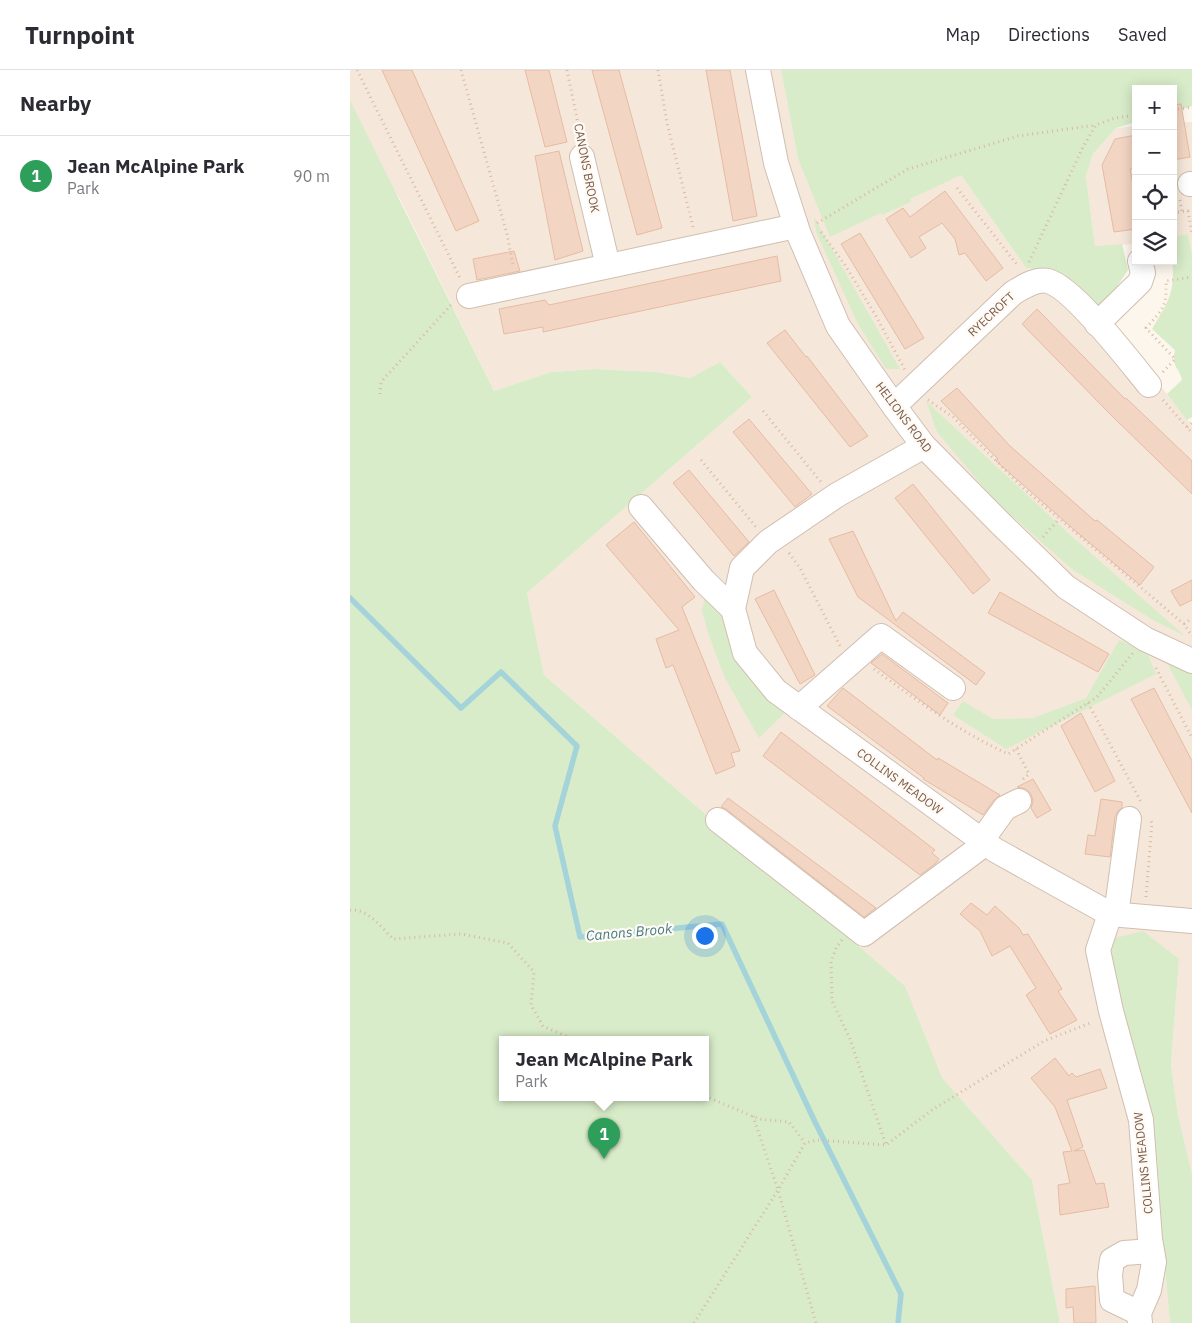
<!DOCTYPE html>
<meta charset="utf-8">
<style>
:root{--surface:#fff;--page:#f7f7f7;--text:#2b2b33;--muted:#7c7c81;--line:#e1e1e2;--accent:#ea580c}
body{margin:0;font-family:"IBM Plex Sans",sans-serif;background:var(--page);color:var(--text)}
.controls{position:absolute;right:15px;top:15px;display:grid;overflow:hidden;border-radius:0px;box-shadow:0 2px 12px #0003}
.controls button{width:45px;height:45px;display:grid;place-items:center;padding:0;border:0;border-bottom:1px solid var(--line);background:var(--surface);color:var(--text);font:25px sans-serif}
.you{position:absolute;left:354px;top:865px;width:18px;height:18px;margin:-12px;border:4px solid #fff;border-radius:50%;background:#1a73e8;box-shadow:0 0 0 8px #1a73e833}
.badge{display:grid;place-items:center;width:32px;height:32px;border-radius:50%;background:var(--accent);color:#fff;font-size:16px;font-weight:700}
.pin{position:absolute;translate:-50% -41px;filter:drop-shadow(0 1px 2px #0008)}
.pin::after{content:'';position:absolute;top:26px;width:18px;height:15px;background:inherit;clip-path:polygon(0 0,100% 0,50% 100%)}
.popup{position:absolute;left:149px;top:966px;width:210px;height:65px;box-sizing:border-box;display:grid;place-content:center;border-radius:0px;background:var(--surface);filter:drop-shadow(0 1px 4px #0005);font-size:16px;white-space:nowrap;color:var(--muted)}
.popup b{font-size:19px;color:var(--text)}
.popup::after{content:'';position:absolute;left:50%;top:100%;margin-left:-10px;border:10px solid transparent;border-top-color:var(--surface)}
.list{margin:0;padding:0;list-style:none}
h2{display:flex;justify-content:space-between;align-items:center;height:65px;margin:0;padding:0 20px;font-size:21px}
h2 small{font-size:16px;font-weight:400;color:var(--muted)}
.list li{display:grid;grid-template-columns:32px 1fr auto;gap:15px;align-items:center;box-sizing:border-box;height:80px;padding:0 20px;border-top:1px solid var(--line)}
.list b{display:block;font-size:19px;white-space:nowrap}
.list p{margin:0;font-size:16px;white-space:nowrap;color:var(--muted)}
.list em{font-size:16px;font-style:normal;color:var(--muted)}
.icon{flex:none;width:28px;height:28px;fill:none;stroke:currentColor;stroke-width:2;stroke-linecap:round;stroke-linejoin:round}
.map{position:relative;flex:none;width:842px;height:1253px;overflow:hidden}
header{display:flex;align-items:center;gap:30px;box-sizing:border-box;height:70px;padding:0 25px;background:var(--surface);border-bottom:1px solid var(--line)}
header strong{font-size:24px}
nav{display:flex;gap:28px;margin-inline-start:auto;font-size:18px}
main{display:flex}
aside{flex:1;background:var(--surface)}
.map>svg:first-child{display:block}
.residential{fill:#f5e8da}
.green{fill:#d8ecc9;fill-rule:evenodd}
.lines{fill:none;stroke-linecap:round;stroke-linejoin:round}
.stream{stroke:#a5d3da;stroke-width:5.5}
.building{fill:#f3d5c3;stroke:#e6bba3}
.minor-casing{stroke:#d1beb0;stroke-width:26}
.path{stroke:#d9b8a5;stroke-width:3;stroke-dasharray:1 4;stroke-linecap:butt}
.minor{stroke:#fff;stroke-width:24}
.labels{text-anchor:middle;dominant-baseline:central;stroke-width:4.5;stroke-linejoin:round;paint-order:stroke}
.street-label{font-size:12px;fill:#7a5c4d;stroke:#fffaf3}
.water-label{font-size:14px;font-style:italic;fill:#437c86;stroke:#fffaf3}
</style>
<header>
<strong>Turnpoint</strong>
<nav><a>Map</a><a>Directions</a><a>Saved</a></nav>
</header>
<main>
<aside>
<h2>Nearby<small></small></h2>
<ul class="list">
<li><span class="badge" style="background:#2e9e5b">1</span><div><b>Jean McAlpine Park</b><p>Park</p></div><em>90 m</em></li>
</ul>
</aside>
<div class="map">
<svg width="842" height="1253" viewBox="0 0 842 1253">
<rect width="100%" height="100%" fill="#fdf6ec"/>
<g class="residential">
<path d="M0 0H431L448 89 611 105 676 198 694 200 750 241 842 355V1104L828 1045 821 995 829 889 766 942 807 1089 812 1165 820 1253H710L682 1110 591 1008 555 916 194 605 177 523 402 327 370 292 340 308 307 302 245 299 201 302 144 321 50 129 0 52Z"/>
<path d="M842 52V185L838 164 823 167V53Z"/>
<path d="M786 56V174L745 176 736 106 743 84 766 58Z"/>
</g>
<g class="green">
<path d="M431 0H842V36L823 42V19H786V52L766 58 743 84 736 106 745 176 772 174 778 200 758 230 741 239 694 200 676 198 611 105 560 129 561 132 532 145 531 143 480 167 448 89Z"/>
<path d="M0 30 144 321 201 302 245 299 307 302 340 308 370 292 402 327 177 523 194 605 555 916 592 1008 682 1110 710 1253H0ZM153 970H355V1028H153Z"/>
<path d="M464 147 550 299H536L508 254 466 162Z"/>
<path d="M838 164 842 185V347L837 350 817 324 832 310C829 296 821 298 825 280L802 259C817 234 826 222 822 191H823V167Z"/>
<path d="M576 331 717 462 835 566 803 550 723 500 645 431 587 362Z"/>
<path d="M356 520 438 640 409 668 375 608 359 566 352 541Z"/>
<path d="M769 570 797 582 806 604 656 679 603 645 613 631 643 649 683 648 736 628Z"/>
<path d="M817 593 842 604V640Z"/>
<path d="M793 861 829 889 821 995 828 1045 842 1104V1253H820L812 1165 807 1089 766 942 761 869Z"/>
</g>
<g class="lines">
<path class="stream" d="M0 528 111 638 151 602 227 676 205 756 230 867 372 854 465 1052 551 1224 548 1253"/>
</g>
<g class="building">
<path d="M32 0H62L129 151 106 161Z"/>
<path d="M175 0H199L217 72 195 77Z"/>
<path d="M242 0H269L312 158 287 165Z"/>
<path d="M356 0H380L407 146 383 151Z"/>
<path d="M831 34 840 87 823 90V35Z"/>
<path d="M786 65V98L780 99 786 129V159L764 162 752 95 765 69Z"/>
<path d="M209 81 233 181 205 190 185 86Z"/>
<path d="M595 121 653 198 636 211 615 183 609 185 605 169 592 153 569 167 576 178 561 188 536 149 553 138 560 147Z"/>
<path d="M510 163 574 268 555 279 491 174Z"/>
<path d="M164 181 170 201 127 210 123 189Z"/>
<path d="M427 186 431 211 193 262V257L154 264 149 239 195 230 199 235Z"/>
<path d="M687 239 775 329 776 328 842 391V424L760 344 672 254Z"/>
<path d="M435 260 456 287 457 286 518 366 500 377 417 273Z"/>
<path d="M607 318 659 375 745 451 747 450 804 497 790 515 729 464 646 391 648 389 591 331Z"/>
<path d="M399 349 462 424 445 437 383 362Z"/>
<path d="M339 400 399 472 384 486 323 413Z"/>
<path d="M563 414 640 510 623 524 545 428Z"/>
<path d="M284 452 345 527 332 537 390 681 381 683 385 696 366 704 323 595 316 598 306 569 329 560 256 475Z"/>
<path d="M503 461 546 551 553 542 635 603 626 615 508 527 479 469Z"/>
<path d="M842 510V530L830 536 821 521Z"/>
<path d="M424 520 465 605 450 614 405 529Z"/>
<path d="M650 522 759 584 748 602 638 543Z"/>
<path d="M532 584 598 633 590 645 521 593Z"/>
<path d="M493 618 587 690 588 688 650 725 644 730 633 745 573 709 574 708 477 636Z"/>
<path d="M804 618 842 691V743L781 629Z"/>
<path d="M731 643 765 711 745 722 711 656Z"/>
<path d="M431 662 585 780 582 783 589 789 585 794 570 805 413 686Z"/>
<path d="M683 709 701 740 687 748 681 738 683 731 681 724 676 719 667 717Z"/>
<path d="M378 728 526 838 514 847 376 739 371 737Z"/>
<path d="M751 729 772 732V738L768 741 765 747 760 787 735 784 738 765 745 766Z"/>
<path d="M621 833 637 845 645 836 669 858 673 865 678 864 712 919 708 921 727 950 700 964 676 925 686 918 660 876 642 886 630 861 610 844Z"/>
<path d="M705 988 719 1006 722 1003 726 1007 750 999 757 1018 717 1030 733 1077 724 1081 734 1080 746 1114 754 1113 759 1137 710 1145 708 1115 720 1113 713 1082 722 1081 705 1037 681 1008Z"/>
<path d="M745 1216 746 1253H724L723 1237 716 1238V1219Z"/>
</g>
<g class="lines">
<g class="minor-casing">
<g id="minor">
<path d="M408 0 426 93 448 162 488 256 544 336 573 375 651 454 716 517 795 569 842 591"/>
<path d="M232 87 258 196"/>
<path d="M840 114H842"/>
<path d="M119 226 446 156"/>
<path d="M747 254 790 212 793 203 790 191"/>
<path d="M544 336 663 223C673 217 686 208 698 211 724 218 780 292 799 315"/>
<path d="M573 375 567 380 487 425 418 472 392 498 383 539 395 583 426 621 645 780 760 844 842 851"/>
<path d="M291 437 354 511 383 539"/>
<path d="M449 638 531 566 603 618"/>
<path d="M368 750 514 864 636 773"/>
<path d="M632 770 655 738 669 731"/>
<path d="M760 844 748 880 761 941 791 1050 800 1169 804 1192 799 1220 789 1243 790 1253"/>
<path d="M766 845 779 749"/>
<path d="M789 1243 762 1230 760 1205 762 1190 774 1183 802 1181"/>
</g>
</g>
<g class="path">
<path d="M7 0 110 208"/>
<path d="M111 0 157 164 163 196"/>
<path d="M217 0 231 68"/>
<path d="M308 0 317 53 343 157"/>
<path d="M823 40 842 37"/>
<path d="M607 118 668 196"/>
<path d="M830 130 832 142"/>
<path d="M838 141 842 164"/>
<path d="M823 143 842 140"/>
<path d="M467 153 558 99 668 66 746 55"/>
<path d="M471 162 495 195 526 246 555 300"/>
<path d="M679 192 733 77 746 55 765 48 786 45"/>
<path d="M813 302 825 289 796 258C813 239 817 237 816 211L842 207"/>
<path d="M30 324 31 312 101 235"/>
<path d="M578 330 603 347 673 418 834 554 842 566"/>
<path d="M813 330 842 363"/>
<path d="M413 341 471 412"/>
<path d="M837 357 842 353"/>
<path d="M351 390 406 457"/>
<path d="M693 467 709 449"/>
<path d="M439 483 450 498 490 576"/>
<path d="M834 554 842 548"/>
<path d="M806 598 842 668"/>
<path d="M524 599C566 630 610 662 658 684L747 627 783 583"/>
<path d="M738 633 791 732"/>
<path d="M666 679 679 704 671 711"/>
<path d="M796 827 802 753 800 749"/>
<path d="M0 840C17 838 32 858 43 869L111 864 158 873 184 902 181 935 193 956 225 970"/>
<path d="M492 870 486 878 481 892 482 931 500 969 536 1075"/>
<path d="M355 1026 409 1049 439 1052 455 1073"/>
<path d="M403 1046 428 1120 466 1253"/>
<path d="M344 1253 428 1120 455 1073 467 1070 536 1075 582 1040 694 971 743 952"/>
</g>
<use href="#minor" class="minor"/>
</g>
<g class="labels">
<g class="street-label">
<text transform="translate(237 98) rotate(79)">CANONS BROOK</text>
<text transform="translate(641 244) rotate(-43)">RYECROFT</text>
<text transform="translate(554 347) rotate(53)">HELIONS ROAD</text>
<text transform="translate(550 711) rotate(36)">COLLINS MEADOW</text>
<text transform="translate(793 1093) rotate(-96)">COLLINS MEADOW</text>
</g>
<g class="water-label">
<text transform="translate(279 862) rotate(-5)">Canons Brook</text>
</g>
</g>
</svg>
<div class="controls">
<button>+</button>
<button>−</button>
<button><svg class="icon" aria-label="locate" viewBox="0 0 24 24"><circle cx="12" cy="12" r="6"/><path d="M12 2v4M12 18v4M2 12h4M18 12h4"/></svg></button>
<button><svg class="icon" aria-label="layers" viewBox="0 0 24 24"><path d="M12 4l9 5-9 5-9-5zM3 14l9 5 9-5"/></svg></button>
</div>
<div class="you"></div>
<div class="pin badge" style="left:254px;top:1089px;background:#2e9e5b">1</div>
<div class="popup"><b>Jean McAlpine Park</b>Park</div>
</div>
</main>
